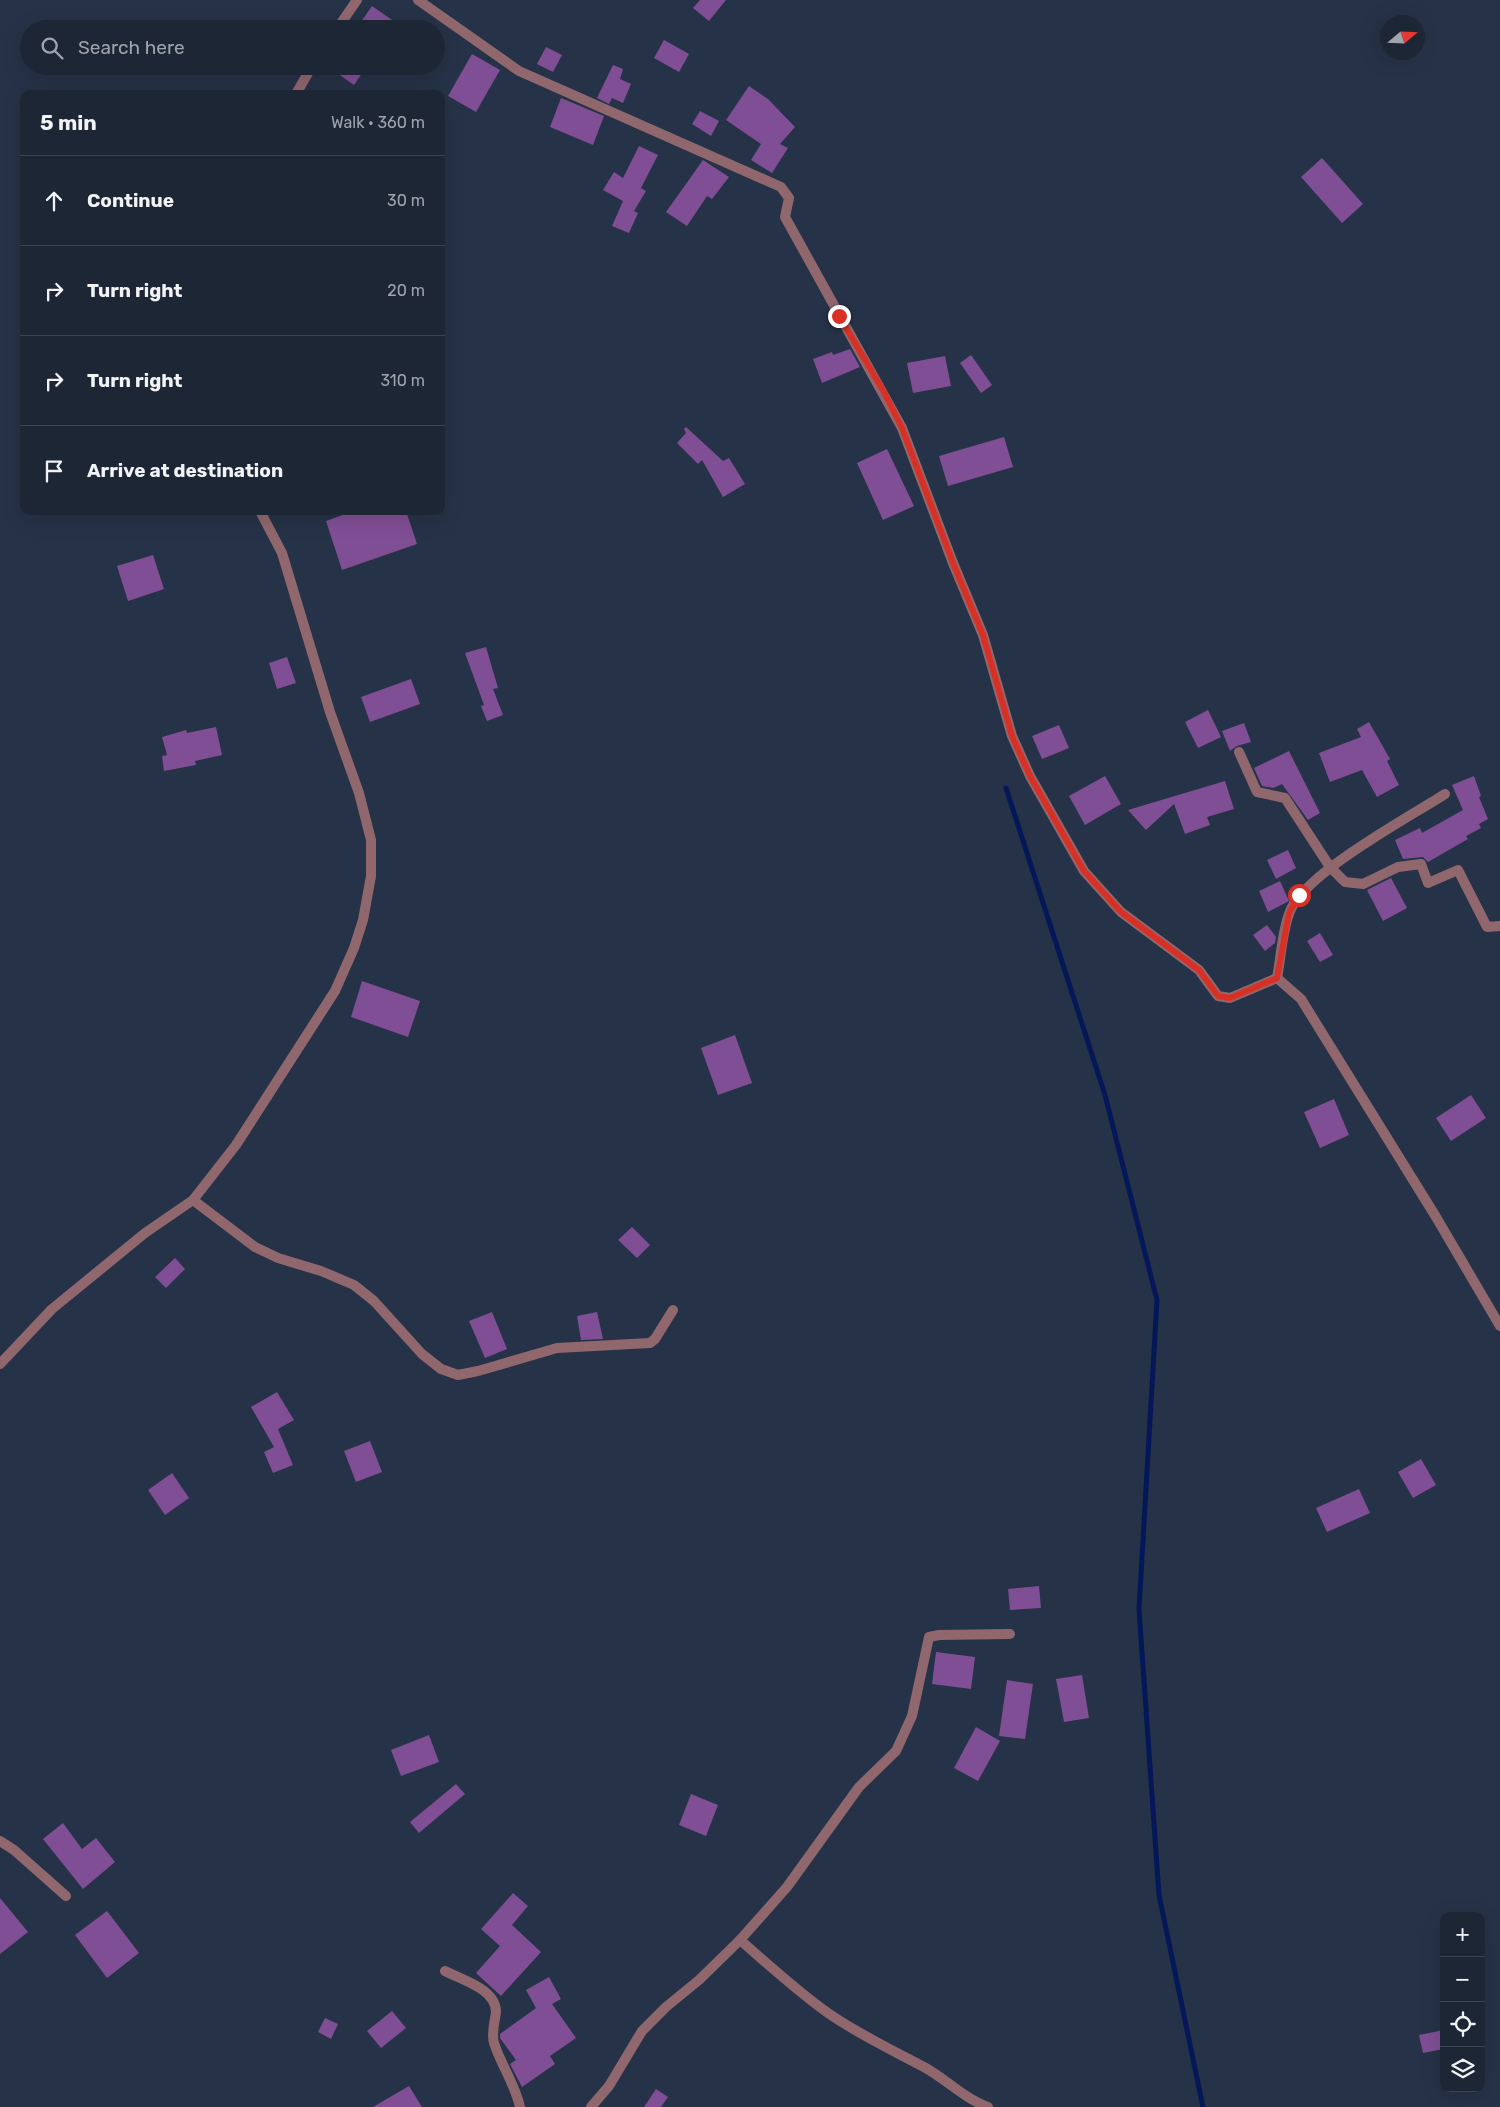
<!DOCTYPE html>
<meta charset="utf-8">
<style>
:root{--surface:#1c2635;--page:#293241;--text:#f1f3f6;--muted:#a0a5ad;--line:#3a4350}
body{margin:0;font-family:Rubik,sans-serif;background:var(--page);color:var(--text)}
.controls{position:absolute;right:15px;bottom:15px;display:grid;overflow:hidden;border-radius:10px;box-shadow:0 5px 20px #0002}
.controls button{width:45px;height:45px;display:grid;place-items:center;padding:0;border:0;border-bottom:1px solid var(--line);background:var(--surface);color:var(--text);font:25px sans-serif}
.compass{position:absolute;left:1380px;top:15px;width:45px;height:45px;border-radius:50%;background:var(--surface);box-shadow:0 5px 20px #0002;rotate:71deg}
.stop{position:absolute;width:15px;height:15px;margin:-11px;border:4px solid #d93025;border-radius:50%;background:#fff}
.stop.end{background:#d93025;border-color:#fff;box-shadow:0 1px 5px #0008}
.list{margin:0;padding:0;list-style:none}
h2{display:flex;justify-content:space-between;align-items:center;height:65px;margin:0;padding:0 20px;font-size:21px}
h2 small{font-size:16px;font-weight:400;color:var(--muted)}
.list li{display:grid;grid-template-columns:32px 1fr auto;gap:15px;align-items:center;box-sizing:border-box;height:90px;padding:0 20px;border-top:1px solid var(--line)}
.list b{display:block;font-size:19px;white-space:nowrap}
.list em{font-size:16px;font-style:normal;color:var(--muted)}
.icon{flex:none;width:28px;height:28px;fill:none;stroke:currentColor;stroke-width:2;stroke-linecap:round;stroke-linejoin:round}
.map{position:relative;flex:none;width:1500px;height:2107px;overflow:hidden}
.search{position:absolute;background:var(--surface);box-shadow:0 5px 20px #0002;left:20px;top:20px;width:425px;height:55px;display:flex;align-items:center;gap:12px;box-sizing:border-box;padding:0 18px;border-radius:28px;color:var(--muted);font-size:19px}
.panel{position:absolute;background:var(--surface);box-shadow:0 5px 20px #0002;left:20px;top:90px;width:425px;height:425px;border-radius:10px}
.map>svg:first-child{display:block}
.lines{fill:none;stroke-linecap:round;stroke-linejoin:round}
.stream{stroke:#041859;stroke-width:5}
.building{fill:#804e95}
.minor{stroke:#91676e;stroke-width:10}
.route{stroke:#d93025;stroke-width:6}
</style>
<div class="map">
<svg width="1500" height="2107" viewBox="0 0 1500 2107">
<rect width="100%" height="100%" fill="#263247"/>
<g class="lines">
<path class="stream" d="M1006 788 1105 1095 1157 1300 1139 1609 1159 1895 1203 2107"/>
</g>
<g class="building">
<path d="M700 0H726L709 21 693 8Z"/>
<path d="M372 6 405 29H356Z"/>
<path d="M664 40 689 54 679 72 654 58Z"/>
<path d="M546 47 562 55 553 72 537 64Z"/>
<path d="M472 54 500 70 476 112 448 96Z"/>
<path d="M613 65 623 69 620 79 631 84 623 103 612 98 609 104 597 98Z"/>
<path d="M327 66H367L354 85Z"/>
<path d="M749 86 768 99 795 127 780 144 788 148 772 173 751 160 761 144 726 120Z"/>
<path d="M561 98 604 116 593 145 550 127Z"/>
<path d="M700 111 719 121 711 136 692 124Z"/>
<path d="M639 146 658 155 641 188 646 191 634 211 638 213 629 233 612 226 623 201 603 190 614 172 623 178Z"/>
<path d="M1322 158 1363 204 1342 223 1301 177Z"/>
<path d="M703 160 729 177 712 199 707 196 687 226 666 212Z"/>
<path d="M850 349 860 367 822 383 813 359 832 352 833 355Z"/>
<path d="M971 355 992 385 981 393 960 363Z"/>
<path d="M945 356 951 386 913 393 907 363Z"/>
<path d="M686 427 723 461 729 458 745 484 723 497 702 460 698 464 677 443 686 433 684 429Z"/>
<path d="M1004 437 1013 467 948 486 939 456Z"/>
<path d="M887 449 914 506 883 520 857 463Z"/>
<path d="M354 511H406L417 544 342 570 326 521Z"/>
<path d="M153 555 164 589 128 601 117 566Z"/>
<path d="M486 647 498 688 493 689 503 715 487 721 481 706 484 705 465 653Z"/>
<path d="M287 657 296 683 277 689 269 663Z"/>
<path d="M411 679 420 704 370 722 361 697Z"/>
<path d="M1208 710 1221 737 1198 748 1185 722Z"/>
<path d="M1369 722 1390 759 1387 761 1399 785 1377 797 1362 770 1330 782 1319 753 1361 737 1357 729Z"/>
<path d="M1244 723 1251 742 1237 746 1230 751 1222 731Z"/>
<path d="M1059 725 1069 748 1042 759 1032 736Z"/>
<path d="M216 727 222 755 195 761 196 765 164 771 162 756 167 755 162 737 186 730 187 733Z"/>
<path d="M1289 751 1320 813 1308 820 1282 784 1273 788 1262 786 1254 768Z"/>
<path d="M1105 776 1121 804 1085 825 1069 796Z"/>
<path d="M1474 776 1481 796 1479 797 1488 819 1479 824 1481 828 1466 836 1468 839 1428 862 1423 857 1403 859 1395 840 1420 828 1422 833 1463 810 1452 785Z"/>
<path d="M1225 781 1234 809 1207 817 1210 825 1185 834 1174 804 1146 830 1128 810Z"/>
<path d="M1288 850 1296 868 1276 879 1267 860Z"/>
<path d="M1391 878 1407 908 1383 921 1367 890Z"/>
<path d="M1280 881 1289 901 1268 912 1259 891Z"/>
<path d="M1267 925 1276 937 1275 943 1265 951 1253 935Z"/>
<path d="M1320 933 1333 955 1320 962 1307 941Z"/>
<path d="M362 981 420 1001 408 1037 351 1017Z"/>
<path d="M735 1035 752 1083 718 1095 701 1048Z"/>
<path d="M1471 1095 1486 1118 1451 1141 1436 1118Z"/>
<path d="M1334 1099 1349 1135 1320 1148 1304 1112Z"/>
<path d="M632 1227 650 1245 637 1258 618 1240Z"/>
<path d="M175 1258 185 1269 166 1288 155 1277Z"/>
<path d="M492 1312 507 1349 485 1358 469 1321Z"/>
<path d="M597 1312 603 1339 581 1340 577 1316Z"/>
<path d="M277 1392 294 1420 278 1429 293 1465 273 1473 264 1452 274 1447 251 1407Z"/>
<path d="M370 1441 382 1472 356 1482 344 1451Z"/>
<path d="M1421 1459 1436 1485 1413 1498 1398 1472Z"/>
<path d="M172 1473 189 1498 165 1515 148 1490Z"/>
<path d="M1359 1489 1370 1513 1327 1532 1316 1508Z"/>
<path d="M1039 1586 1041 1608 1010 1610 1008 1589Z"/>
<path d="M936 1652 975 1657 971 1689 932 1684Z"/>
<path d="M1082 1675 1089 1718 1064 1722 1056 1679Z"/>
<path d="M1007 1680 1033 1684 1025 1739 999 1736Z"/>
<path d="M976 1727 1000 1741 978 1781 954 1768Z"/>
<path d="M429 1735 439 1762 401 1776 391 1750Z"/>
<path d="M456 1784 465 1794 419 1833 410 1822Z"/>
<path d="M691 1794 718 1805 706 1836 679 1825Z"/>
<path d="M63 1823 82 1849 96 1838 115 1862 83 1889 43 1839Z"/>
<path d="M513 1893 528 1906 512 1925 541 1952 501 1996 476 1973 500 1946 481 1929Z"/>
<path d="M0 1898 28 1932 0 1954Z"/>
<path d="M107 1911 139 1953 107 1978 75 1935Z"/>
<path d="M549 1977 561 1999 552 2004 576 2038 550 2056 555 2064 522 2087 510 2064 516 2060 500 2038V2034L536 2008 526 1990Z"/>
<path d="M392 2011 406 2028 381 2048 367 2031Z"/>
<path d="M325 2018 338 2024 331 2039 318 2032Z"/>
<path d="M1444 2030V2049L1423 2053 1419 2035Z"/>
<path d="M409 2086 422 2107H373Z"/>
<path d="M656 2089 668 2097 661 2107H644Z"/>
</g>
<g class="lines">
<g class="minor">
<path d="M418 0 519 71 781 187 789 198 785 217 902 428 953 563 983 635 1012 736 1030 776 1084 871 1121 912 1199 970 1218 996 1230 998 1277 978"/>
<path d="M337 29 357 0"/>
<path d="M296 94 312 66"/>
<path d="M1239 752 1257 792 1285 798 1330 867 1345 882 1363 884 1398 867 1421 864 1428 883 1458 870 1487 927 1500 926"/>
<path d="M1277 978 1301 999 1436 1217 1500 1326"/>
<path d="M1277 978C1281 957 1282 933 1289 914 1301 875 1408 818 1445 794"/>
<path d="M193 1200 255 1247 278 1258 321 1271 354 1285 374 1301 422 1354 441 1369 458 1375 478 1371 557 1348 650 1343 655 1339 673 1310"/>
<path d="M0 1364 52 1309 145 1233 193 1200 236 1145 335 991 354 948 363 920 371 876V840L359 793 330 712 282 553 260 511"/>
<path d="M0 1841 14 1850 66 1896"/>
<path d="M740 1940C769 1965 797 1991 828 2013 858 2034 892 2050 924 2067 946 2079 965 2099 988 2107"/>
<path d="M445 1971C462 1980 496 1989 496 2012 495 2021 491 2034 494 2043 501 2065 515 2084 520 2107"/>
<path d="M591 2107 609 2086 642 2031 666 2007 699 1980 740 1940 787 1887 859 1787 896 1751 912 1716 929 1637 939 1635 1010 1634"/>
</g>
</g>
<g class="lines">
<path class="route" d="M839 316 884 392 902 428 953 563 983 635 1012 736 1030 776 1084 871 1121 912 1199 970 1218 996 1230 998 1277 978 1289 913 1299 895"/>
</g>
</svg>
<div class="controls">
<button>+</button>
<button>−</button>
<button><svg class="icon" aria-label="locate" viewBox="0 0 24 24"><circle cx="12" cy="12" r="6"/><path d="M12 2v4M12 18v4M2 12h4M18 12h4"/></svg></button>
<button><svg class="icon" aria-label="layers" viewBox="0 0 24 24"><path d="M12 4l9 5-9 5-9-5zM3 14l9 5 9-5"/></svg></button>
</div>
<svg class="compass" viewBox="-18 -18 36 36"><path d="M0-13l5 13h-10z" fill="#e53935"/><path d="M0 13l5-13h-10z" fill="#a0a5ad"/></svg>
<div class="stop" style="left:1299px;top:895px"></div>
<div class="stop end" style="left:839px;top:316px"></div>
<div class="search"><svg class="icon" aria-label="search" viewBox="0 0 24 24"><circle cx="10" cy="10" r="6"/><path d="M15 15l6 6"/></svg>Search here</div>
<section class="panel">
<h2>5 min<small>Walk · 360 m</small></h2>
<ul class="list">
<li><svg class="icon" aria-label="ahead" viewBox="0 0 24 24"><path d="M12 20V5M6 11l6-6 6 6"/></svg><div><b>Continue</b></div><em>30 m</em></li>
<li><svg class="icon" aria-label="right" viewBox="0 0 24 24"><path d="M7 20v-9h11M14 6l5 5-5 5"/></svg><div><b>Turn right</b></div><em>20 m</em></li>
<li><svg class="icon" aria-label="right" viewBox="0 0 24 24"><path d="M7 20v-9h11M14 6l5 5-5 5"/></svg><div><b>Turn right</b></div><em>310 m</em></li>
<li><svg class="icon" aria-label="arrive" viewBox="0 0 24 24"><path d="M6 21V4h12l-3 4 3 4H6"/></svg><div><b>Arrive at destination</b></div></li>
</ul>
</section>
</div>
